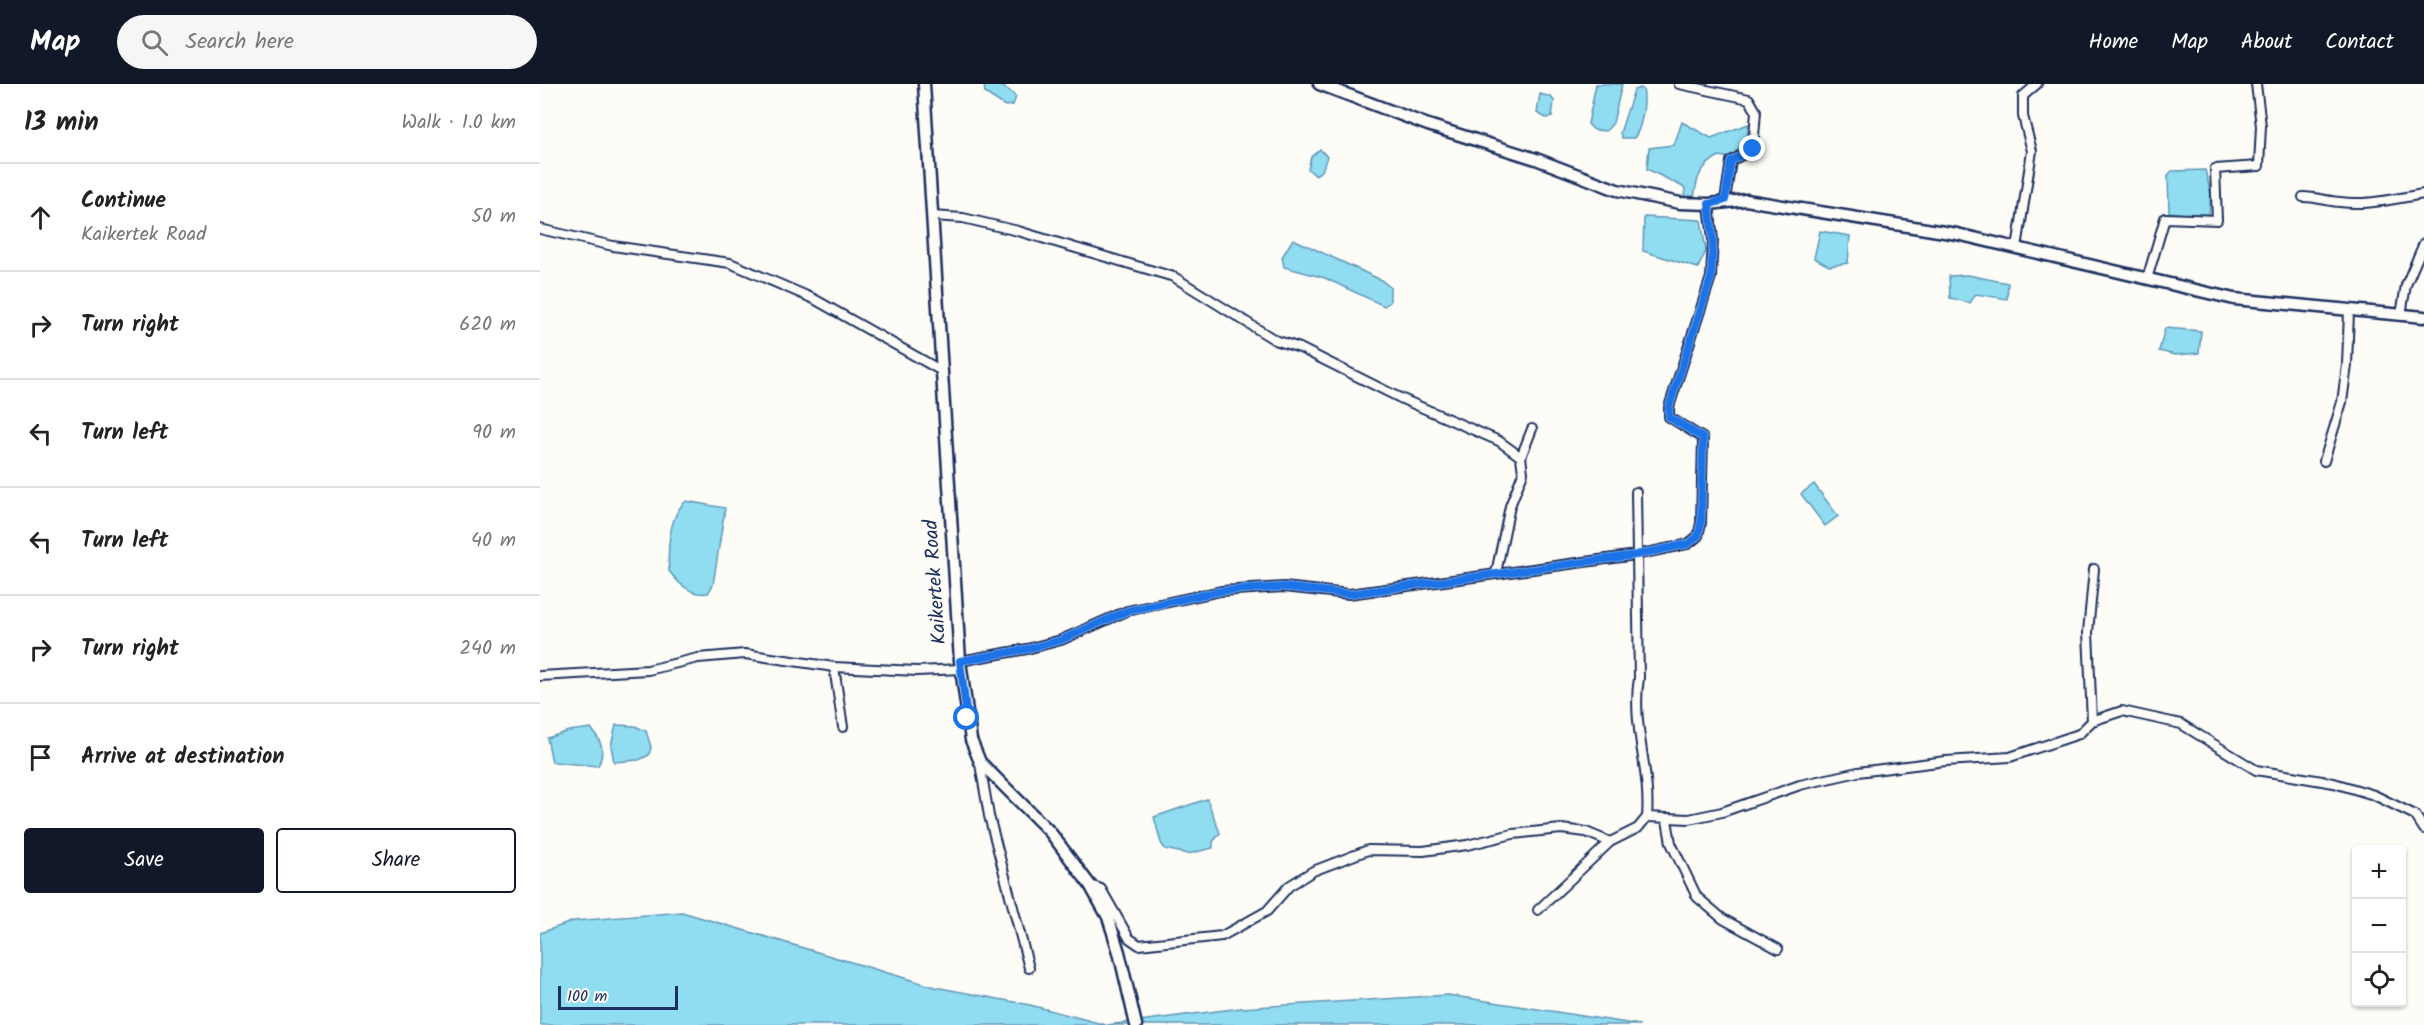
<!DOCTYPE html>
<meta charset="utf-8">
<style>
:root{--surface:#fff;--page:#f6f6f6;--text:#222;--muted:#767676;--line:#e0e0e0;--accent:#111827}
body{margin:0;font-family:Kalam,sans-serif;background:var(--page);color:var(--text)}
.controls{position:absolute;right:18px;bottom:18px;display:grid;overflow:hidden;border-radius:6px;box-shadow:0 2px 4px #0004}
.controls button{width:54px;height:54px;display:grid;place-items:center;padding:0;border:0;border-bottom:2px solid var(--line);background:var(--surface);color:var(--text);font:30px sans-serif}
.scale{position:absolute;left:18px;bottom:15px;width:120px;box-sizing:border-box;padding-left:6px;border:3px solid #1b2f5e;border-top:0;font-size:16px;line-height:21px;white-space:nowrap;color:#1b2f5e;-webkit-text-stroke:4px #fdfcf7;paint-order:stroke}
.stop{position:absolute;width:18px;height:18px;margin:-14px;border:4px solid #1a73e8;border-radius:50%;background:#fff}
.stop.end{background:#1a73e8;border-color:#fff;box-shadow:0 2px 6px #0008}
.list{margin:0;padding:0;list-style:none}
h2{display:flex;justify-content:space-between;align-items:center;height:78px;margin:0;padding:0 24px;font-size:26px}
h2 small{font-size:20px;font-weight:400;color:var(--muted)}
.list li{display:grid;grid-template-columns:39px 1fr auto;gap:18px;align-items:center;box-sizing:border-box;height:108px;padding:0 24px;border-top:2px solid var(--line)}
.list b{display:block;font-size:22px;white-space:nowrap}
.list p{margin:0;font-size:20px;white-space:nowrap;color:var(--muted)}
.list em{font-size:20px;font-style:normal;color:var(--muted)}
.actions{display:flex;gap:12px;padding:18px 24px}
.actions a{flex:1;padding:14px 0;border:2px solid var(--accent);border-radius:6px;text-align:center;font-size:21px;color:var(--accent)}
.actions .main{background:var(--accent);color:#fff}
.icon{flex:none;width:33px;height:33px;fill:none;stroke:currentColor;stroke-width:2;stroke-linecap:round;stroke-linejoin:round}
.map{position:relative;flex:none;width:1884px;height:941px;overflow:hidden}
header{display:flex;align-items:center;gap:36px;box-sizing:border-box;height:84px;padding:0 30px;background:var(--accent);color:#fff}
header strong{font-size:28px}
nav{display:flex;gap:33px;margin-inline-start:auto;font-size:21px}
.search{width:420px;height:54px;background:var(--page);display:flex;align-items:center;gap:15px;box-sizing:border-box;padding:0 21px;border-radius:33px;color:var(--muted);font-size:22px}
main{display:flex}
aside{flex:1;background:var(--surface)}
.map>svg:first-child{display:block}
.water{fill:#90dcf0;stroke:#6197b6;stroke-width:1.5}
.lines{fill:none;stroke-linecap:round;stroke-linejoin:round}
.street-casing{stroke:#1b2f5e;stroke-width:12}
.secondary-casing{stroke:#1b2f5e;stroke-width:15}
.street{stroke:#fdfcf7;stroke-width:8}
.secondary{stroke:#fdfcf7;stroke-width:10}
.route{stroke:#1a73e8;stroke-width:8}
.labels{text-anchor:middle;dominant-baseline:central;stroke-width:5;stroke-linejoin:round;paint-order:stroke}
.street-label{font-size:20px;fill:#1b2f5e;stroke:#fdfcf7}
</style>
<header>
<strong>Map</strong>
<div class="search"><svg class="icon" aria-label="search" viewBox="0 0 24 24"><circle cx="10" cy="10" r="6"/><path d="M15 15l6 6"/></svg>Search here</div>
<nav><a>Home</a><a>Map</a><a>About</a><a>Contact</a></nav>
</header>
<main>
<aside>
<h2>13 min<small>Walk · 1.0 km</small></h2>
<ul class="list">
<li><svg class="icon" aria-label="ahead" viewBox="0 0 24 24"><path d="M12 20V5M6 11l6-6 6 6"/></svg><div><b>Continue</b><p>Kaikertek Road</p></div><em>50 m</em></li>
<li><svg class="icon" aria-label="right" viewBox="0 0 24 24"><path d="M7 20v-9h11M14 6l5 5-5 5"/></svg><div><b>Turn right</b></div><em>620 m</em></li>
<li><svg class="icon" aria-label="left" viewBox="0 0 24 24"><path d="M17 20v-9H6M10 6l-5 5 5 5"/></svg><div><b>Turn left</b></div><em>90 m</em></li>
<li><svg class="icon" aria-label="left" viewBox="0 0 24 24"><path d="M17 20v-9H6M10 6l-5 5 5 5"/></svg><div><b>Turn left</b></div><em>40 m</em></li>
<li><svg class="icon" aria-label="right" viewBox="0 0 24 24"><path d="M7 20v-9h11M14 6l5 5-5 5"/></svg><div><b>Turn right</b></div><em>240 m</em></li>
<li><svg class="icon" aria-label="arrive" viewBox="0 0 24 24"><path d="M6 21V4h12l-3 4 3 4H6"/></svg><div><b>Arrive at destination</b></div></li>
</ul>
<div class="actions"><a class="main">Save</a><a>Share</a></div>
</aside>
<div class="map">
<svg width="1884" height="941" viewBox="0 0 1884 941">
<rect width="100%" height="100%" fill="#fdfcf7"/>
<filter id="ink" filterUnits="userSpaceOnUse"><feTurbulence type="fractalNoise" baseFrequency=".0167" numOctaves="2"/><feDisplacementMap in="SourceGraphic" scale="12" xChannelSelector="R" yChannelSelector="G"/><feConvolveMatrix kernelMatrix="1 2 1 2 8 2 1 2 1" color-interpolation-filters="sRGB"/></filter>
<g filter="url(#ink)">
<g class="water">
<path d="M444 0C458 0 466 2 476 13L473 21 465 22 445 9Z"/>
<path d="M1056 0H1082L1073 39 1066 47 1054 46 1048 40Z"/>
<path d="M1100 4 1103 5C1106 17 1102 44 1094 54H1082L1080 49 1094 6Z"/>
<path d="M1000 10 1011 13 1014 17 1012 33 1006 34 997 29Z"/>
<path d="M1142 38 1171 54 1208 40 1207 55 1190 74 1179 72C1160 83 1157 92 1154 114L1144 115 1145 104 1107 85 1109 64 1134 61Z"/>
<path d="M780 65 787 73 782 87 775 91 768 85 771 73Z"/>
<path d="M1665 86 1671 110 1669 130 1660 132 1629 128 1628 91 1632 87Z"/>
<path d="M1104 133 1161 136 1166 167 1158 184 1103 167Z"/>
<path d="M1280 147 1310 152 1308 179 1289 182 1274 174Z"/>
<path d="M753 155 841 196 850 203V218L844 222 785 194 744 183 742 173Z"/>
<path d="M1428 191 1468 199 1467 215 1436 210 1430 219 1410 214 1409 192Z"/>
<path d="M1625 244 1661 247 1659 269 1635 271 1619 267Z"/>
<path d="M1274 400 1298 432 1285 442 1261 410Z"/>
<path d="M146 417 185 424 173 501 168 509C151 512 139 500 129 487 127 466 129 431 146 417Z"/>
<path d="M76 641 95 642 106 647 111 663 109 671 99 676 74 678 71 662Z"/>
<path d="M51 644C61 657 66 666 58 682L12 678 7 654 29 647Z"/>
<path d="M667 715 680 749 673 758V764L648 770 625 765 621 759 614 733Z"/>
<path d="M142 828 395 903 490 921 566 941H0V849L34 837Z"/>
<path d="M908 911 1100 941H567L701 924Z"/>
</g>
<g class="lines">
<g class="street-casing">
<g id="street">
<path d="M1139 0 1209 15 1216 27 1213 65 1191 77 1185 116"/>
<path d="M1763 113C1776 113 1787 117 1800 118 1827 122 1857 114 1884 110"/>
<path d="M392 132 423 134 478 147 634 193 735 256 760 264 860 314 959 357 981 373 992 345"/>
<path d="M0 145 73 162 190 179 274 215 400 286"/>
<path d="M1477 164 1492 67 1483 32V12L1497 0"/>
<path d="M1607 195 1625 134 1677 136 1675 85 1719 82 1721 42 1716 0"/>
<path d="M1861 231 1866 201 1884 159"/>
<path d="M1784 377 1802 318 1807 281 1809 227"/>
<path d="M1096 408 1099 594C1091 641 1111 687 1107 733L1149 735 1182 728 1260 701 1318 688 1406 677 1470 673 1539 650 1552 637 1548 548 1554 485"/>
<path d="M956 489 970 422 983 389 981 373"/>
<path d="M420 577 487 565 521 556 587 527 681 507 744 503 809 510 1096 471 1148 460 1158 452 1161 439 1163 354 1129 333V323L1171 193 1173 156 1169 120"/>
<path d="M294 583 303 643"/>
<path d="M0 592 108 586 158 574 205 570 294 583 377 587 421 585"/>
<path d="M1552 637 1582 627 1641 640 1716 686 1794 699 1834 711 1875 731 1884 745"/>
<path d="M440 680 449 732 489 884"/>
<path d="M1127 736 1131 759 1157 813 1183 835 1238 865"/>
<path d="M550 801 561 805 589 854 599 861 682 852 727 827 749 802 773 787 828 766 883 767 927 761 973 750 1021 745 1046 748 1070 758 1098 744 1107 733"/>
<path d="M998 826 1070 758"/>
</g>
</g>
<g class="secondary-casing">
<g id="secondary">
<path d="M384 0 420 577 431 656 440 678 510 748 550 801 568 833 579 868 596 941"/>
<path d="M779 0 888 41 996 75 1077 106 1140 119 1169 120 1206 116 1417 150 1694 215 1884 233"/>
</g>
</g>
<use href="#street" class="street"/>
<use href="#secondary" class="secondary"/>
</g>
</g>
<g class="lines" filter="url(#ink)">
<path class="route" d="M427 634 420 577 487 565 521 556 587 527 681 507 744 503 809 510 1096 471 1148 460 1158 452 1161 439 1163 354 1129 333V323L1171 194 1173 156 1169 120 1185 116 1191 77 1213 65"/>
</g>
<g class="labels">
<g class="street-label">
<text transform="translate(396 498) rotate(-94)">Kaikertek Road</text>
</g>
</g>
</svg>
<div class="controls">
<button>+</button>
<button>−</button>
<button><svg class="icon" aria-label="locate" viewBox="0 0 24 24"><circle cx="12" cy="12" r="6"/><path d="M12 2v4M12 18v4M2 12h4M18 12h4"/></svg></button>
</div>
<div class="scale">100 m</div>
<div class="stop" style="left:427px;top:634px"></div>
<div class="stop end" style="left:1213px;top:65px"></div>
</div>
</main>
